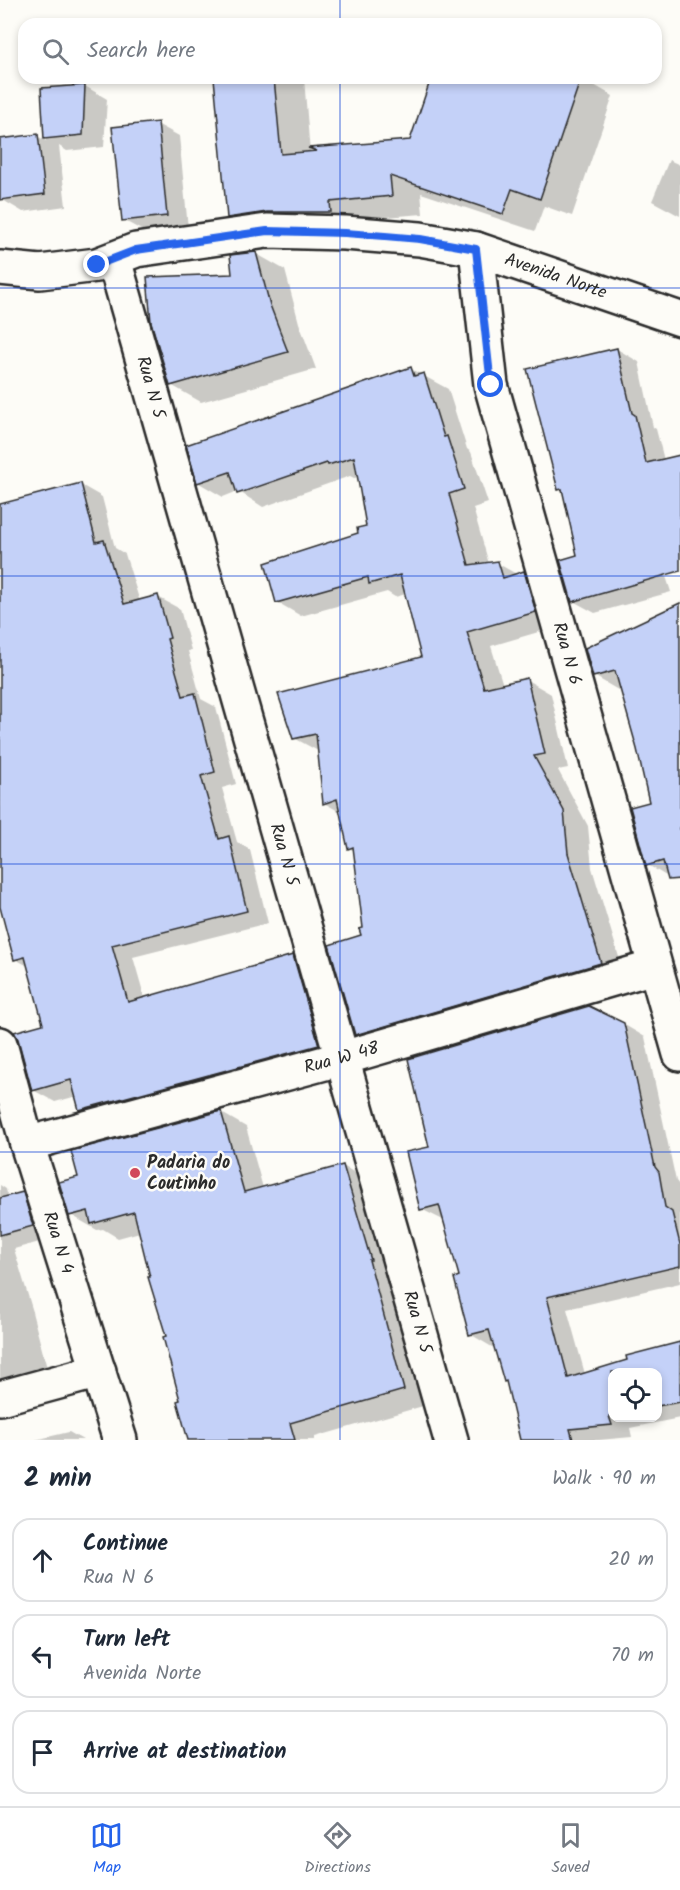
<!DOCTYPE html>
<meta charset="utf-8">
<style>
:root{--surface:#fff;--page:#f6f6f7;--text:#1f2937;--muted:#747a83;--line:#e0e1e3;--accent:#2563eb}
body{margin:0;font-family:Kalam,sans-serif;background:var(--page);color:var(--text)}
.controls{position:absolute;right:18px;bottom:18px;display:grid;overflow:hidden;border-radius:12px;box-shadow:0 3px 9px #0003}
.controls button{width:54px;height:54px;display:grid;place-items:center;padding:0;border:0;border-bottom:2px solid var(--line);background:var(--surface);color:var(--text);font:30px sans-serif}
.stop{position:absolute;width:18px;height:18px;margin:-14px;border:4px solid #2563eb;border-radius:50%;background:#fff}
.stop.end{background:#2563eb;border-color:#fff;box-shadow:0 2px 6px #0008}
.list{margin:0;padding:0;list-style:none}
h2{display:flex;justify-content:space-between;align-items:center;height:78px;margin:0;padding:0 24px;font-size:26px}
h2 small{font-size:20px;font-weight:400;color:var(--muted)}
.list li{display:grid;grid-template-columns:39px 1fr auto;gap:18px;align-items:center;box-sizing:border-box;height:84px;margin:0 12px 12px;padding:0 12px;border:2px solid var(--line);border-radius:18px}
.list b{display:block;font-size:22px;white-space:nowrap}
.list p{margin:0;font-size:20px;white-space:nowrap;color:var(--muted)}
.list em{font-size:20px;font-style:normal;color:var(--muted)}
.icon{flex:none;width:33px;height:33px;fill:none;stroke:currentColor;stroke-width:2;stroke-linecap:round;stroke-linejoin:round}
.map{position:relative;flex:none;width:680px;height:1440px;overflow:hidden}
.search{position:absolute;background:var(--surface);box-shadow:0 3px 9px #0003;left:18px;right:18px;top:18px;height:66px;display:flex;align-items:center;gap:15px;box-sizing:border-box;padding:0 21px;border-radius:18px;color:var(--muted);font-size:22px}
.sheet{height:366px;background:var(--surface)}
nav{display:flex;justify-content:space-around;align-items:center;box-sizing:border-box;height:84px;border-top:2px solid var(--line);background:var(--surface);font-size:16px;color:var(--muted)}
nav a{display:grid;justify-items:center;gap:3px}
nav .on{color:var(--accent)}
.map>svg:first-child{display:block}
.shadow{fill:#0003;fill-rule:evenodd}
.building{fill:#c4d1f8;stroke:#2b2b2b;stroke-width:1.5}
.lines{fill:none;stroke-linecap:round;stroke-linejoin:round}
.minor-casing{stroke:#2b2b2b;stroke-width:38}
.minor{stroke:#fdfcf7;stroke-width:33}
.route{stroke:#2563eb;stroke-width:8}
.grid{fill:none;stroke:#1d4ed8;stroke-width:1.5;stroke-opacity:0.55}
.poi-dot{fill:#d1495b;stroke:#fdfcf7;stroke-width:2}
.labels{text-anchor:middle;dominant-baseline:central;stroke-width:5;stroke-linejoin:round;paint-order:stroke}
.street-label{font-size:18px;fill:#2b2b2b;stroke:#fdfcf7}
.poi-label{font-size:18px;font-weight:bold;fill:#2b2b2b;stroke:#fdfcf7;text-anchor:start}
</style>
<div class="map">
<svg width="680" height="1440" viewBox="0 0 680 1440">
<rect width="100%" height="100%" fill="#fdfcf7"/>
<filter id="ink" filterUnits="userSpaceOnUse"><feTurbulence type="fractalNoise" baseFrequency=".0167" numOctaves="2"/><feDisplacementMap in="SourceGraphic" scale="12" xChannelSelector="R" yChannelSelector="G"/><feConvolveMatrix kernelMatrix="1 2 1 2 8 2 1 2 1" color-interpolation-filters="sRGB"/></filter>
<g filter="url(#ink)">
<g class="shadow">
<path d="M216 78H304L310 153H318L313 150 409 149 433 78H582L613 96 572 216 544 206 535 231 421 193 423 214 361 219 260 235 228 217Z"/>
<path d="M85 86 107 99 104 147 67 151 59 146 66 206 23 212 1 199 0 141 37 136 46 141 43 90Z"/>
<path d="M157 124 179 136 188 228 145 232 123 220Z"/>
<path d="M669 160 680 165V216L652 201Z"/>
<path d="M255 253 285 270 299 323 316 369 201 402 171 385 234 276Z"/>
<path d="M617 349 639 362 653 427 656 429 664 460 680 456V543L657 548 671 592 595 613 573 601 579 556 564 492 559 489Z"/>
<path d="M411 369 448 389 467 449 471 452 488 503 473 508 489 564 497 563 518 575 524 573 548 587 559 626 491 646 503 685 527 680 551 694 568 768 558 770 588 826 592 868 625 977 381 1048 356 1034 364 930 355 851 349 848 342 813 324 803 320 752 294 738 423 658 406 594 395 597 387 592 301 616 277 602 368 527 359 477 354 478 350 476 263 507 238 491 223 497 199 483 188 446Z"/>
<path d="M81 485 102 497 115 548 125 554 140 602 158 597 180 609 191 650 188 651 201 699 216 707 236 784 222 788 237 842 250 850 268 923 133 957 145 999 293 957 314 969 340 1057 102 1122 81 1109 77 1096 55 1102 33 1090 45 1025 30 967 15 959 0 904V535Z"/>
<path d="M680 617V876L671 879 648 865 651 803 622 689 618 690 594 676Z"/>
<path d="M623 1024 645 1037 676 1181 680 1186V1283L567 1309 585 1374 680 1344V1418L630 1428 632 1437 599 1440H521L508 1382 505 1381 495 1346 492 1347 470 1334 461 1277 445 1221 421 1209 430 1148ZM612 1372H658V1418H612Z"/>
<path d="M220 1112 246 1127 263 1188 343 1166 369 1181 430 1404 315 1437V1440H190L168 1337 140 1232 118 1238 103 1229 97 1230 71 1215 80 1178Z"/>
<path d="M0 1185 6 1189 8 1198 22 1194 44 1206 54 1238 14 1249 33 1312H32L47 1368 0 1382Z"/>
<path d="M69 1432 83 1440H35Z"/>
</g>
<g class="building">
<path d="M214 78H274L281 154 317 151 308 148 410 140 431 78H581L540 199 512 189 503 214 390 176 392 196 330 202 331 212H267L227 218Z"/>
<path d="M85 85 83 135 44 139 41 88Z"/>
<path d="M158 122 167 216 122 221 112 127Z"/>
<path d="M38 134 45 194 0 200V139Z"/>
<path d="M256 252 270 305 288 352 170 386 151 322 147 277 232 274 230 255Z"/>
<path d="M617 348 632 413 635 415 646 463 680 455V571L572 602 560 560 577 555 562 489 558 490 527 369Z"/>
<path d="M411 367 414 376 424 373 444 437 447 436 464 489 449 494 469 565 498 561 503 578 524 571 536 612 467 632 484 688 527 678 545 754 534 756 564 811 568 853 601 963 355 1035 329 945 361 935 359 929 363 928 353 847 348 849 337 799 323 804 316 734 293 739 278 694 421 657 400 575 369 584 368 577 276 603 265 563 358 533 357 528 366 526 354 457 328 465 327 463 237 494 230 472 197 483 186 445Z"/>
<path d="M81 483 96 542 104 540 124 604 158 595 170 638 167 639 183 696 195 693 215 772 201 776 219 839 229 836 247 911 112 945 128 1002 293 955 319 1045 79 1110 71 1080 32 1091 18 1039 14 1032 43 1024 25 957 14 960 0 907V504Z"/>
<path d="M680 603V879L668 880 663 861 646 866 630 807 649 802 637 749 615 671 593 677 585 648Z"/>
<path d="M589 1006 624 1023 655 1167 659 1172 665 1207 672 1212 680 1244V1266L547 1297 568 1378 627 1360 626 1356 680 1342V1402L657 1406V1372H612V1415L609 1416 612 1425 570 1429 573 1440H520L506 1381 504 1382 489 1330 469 1335 454 1278 459 1276 439 1205 420 1210 406 1152 429 1147 408 1059Z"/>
<path d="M221 1111 244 1192 343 1165 371 1260H369L404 1390 290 1423 295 1440H188L177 1401 180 1400 163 1337 166 1336 148 1277H150L134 1212 91 1224 88 1211 69 1216 59 1182 78 1177 71 1151Z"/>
<path d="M23 1192 33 1226 0 1235V1198Z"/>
</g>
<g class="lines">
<g class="minor-casing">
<g id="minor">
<path id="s1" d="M476 249 491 385 680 1054"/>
<path id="s2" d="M0 268 40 272 97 265 136 250 267 231 345 233 420 239 476 249 680 319"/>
<path id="s3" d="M117 270 451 1440"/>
<path id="s4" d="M0 1044 27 1144 120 1440"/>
<path id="s5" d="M27 1144 343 1058 654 967"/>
<path d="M0 1398 99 1371"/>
</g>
</g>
<use href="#minor" class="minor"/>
</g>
</g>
<g class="lines" filter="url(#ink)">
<path class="route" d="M97 265 136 250 267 231 345 233 385 236 420 239 476 249 491 385"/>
</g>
<path class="grid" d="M340 0V24M340 78V1440M0 288H680M0 576H680M0 864H680M0 1152H680"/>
<circle class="poi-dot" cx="135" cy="1173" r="6"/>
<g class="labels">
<g class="street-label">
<text stroke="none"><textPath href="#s2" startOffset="566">Avenida Norte</textPath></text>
<text stroke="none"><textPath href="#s3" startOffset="122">Rua N 5</textPath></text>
<text stroke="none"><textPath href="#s1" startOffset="416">Rua N 6</textPath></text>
<text stroke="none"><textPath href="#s3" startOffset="608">Rua N 5</textPath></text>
<text stroke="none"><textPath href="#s5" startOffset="326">Rua W 48</textPath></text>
<text stroke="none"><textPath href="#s4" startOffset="207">Rua N 4</textPath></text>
<text stroke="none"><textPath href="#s3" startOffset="1094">Rua N 5</textPath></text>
</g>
<g class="poi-label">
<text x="147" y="1163">Padaria do<tspan x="147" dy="21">Coutinho</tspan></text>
</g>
</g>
</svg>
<div class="controls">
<button><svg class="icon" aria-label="locate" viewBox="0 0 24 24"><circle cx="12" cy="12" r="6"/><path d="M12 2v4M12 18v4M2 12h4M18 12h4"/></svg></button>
</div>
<div class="stop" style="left:491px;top:385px"></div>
<div class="stop end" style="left:97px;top:265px"></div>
<div class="search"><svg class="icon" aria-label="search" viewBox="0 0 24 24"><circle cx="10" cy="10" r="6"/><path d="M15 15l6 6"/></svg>Search here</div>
</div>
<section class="sheet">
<h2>2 min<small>Walk · 90 m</small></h2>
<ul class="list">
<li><svg class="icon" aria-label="ahead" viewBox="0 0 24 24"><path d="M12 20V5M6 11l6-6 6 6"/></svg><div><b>Continue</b><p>Rua N 6</p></div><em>20 m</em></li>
<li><svg class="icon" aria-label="left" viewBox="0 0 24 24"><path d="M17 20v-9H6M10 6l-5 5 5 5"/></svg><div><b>Turn left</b><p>Avenida Norte</p></div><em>70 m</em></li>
<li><svg class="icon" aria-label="arrive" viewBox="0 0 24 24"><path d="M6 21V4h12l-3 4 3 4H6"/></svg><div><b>Arrive at destination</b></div></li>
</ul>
</section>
<nav>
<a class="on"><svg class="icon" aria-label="map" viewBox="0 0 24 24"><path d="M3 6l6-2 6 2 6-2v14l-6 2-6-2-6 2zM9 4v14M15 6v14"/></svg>Map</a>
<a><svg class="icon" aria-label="directions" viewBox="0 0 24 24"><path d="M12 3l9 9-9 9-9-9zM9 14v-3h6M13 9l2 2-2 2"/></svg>Directions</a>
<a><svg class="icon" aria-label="saved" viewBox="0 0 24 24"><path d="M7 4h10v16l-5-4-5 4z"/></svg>Saved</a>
</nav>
